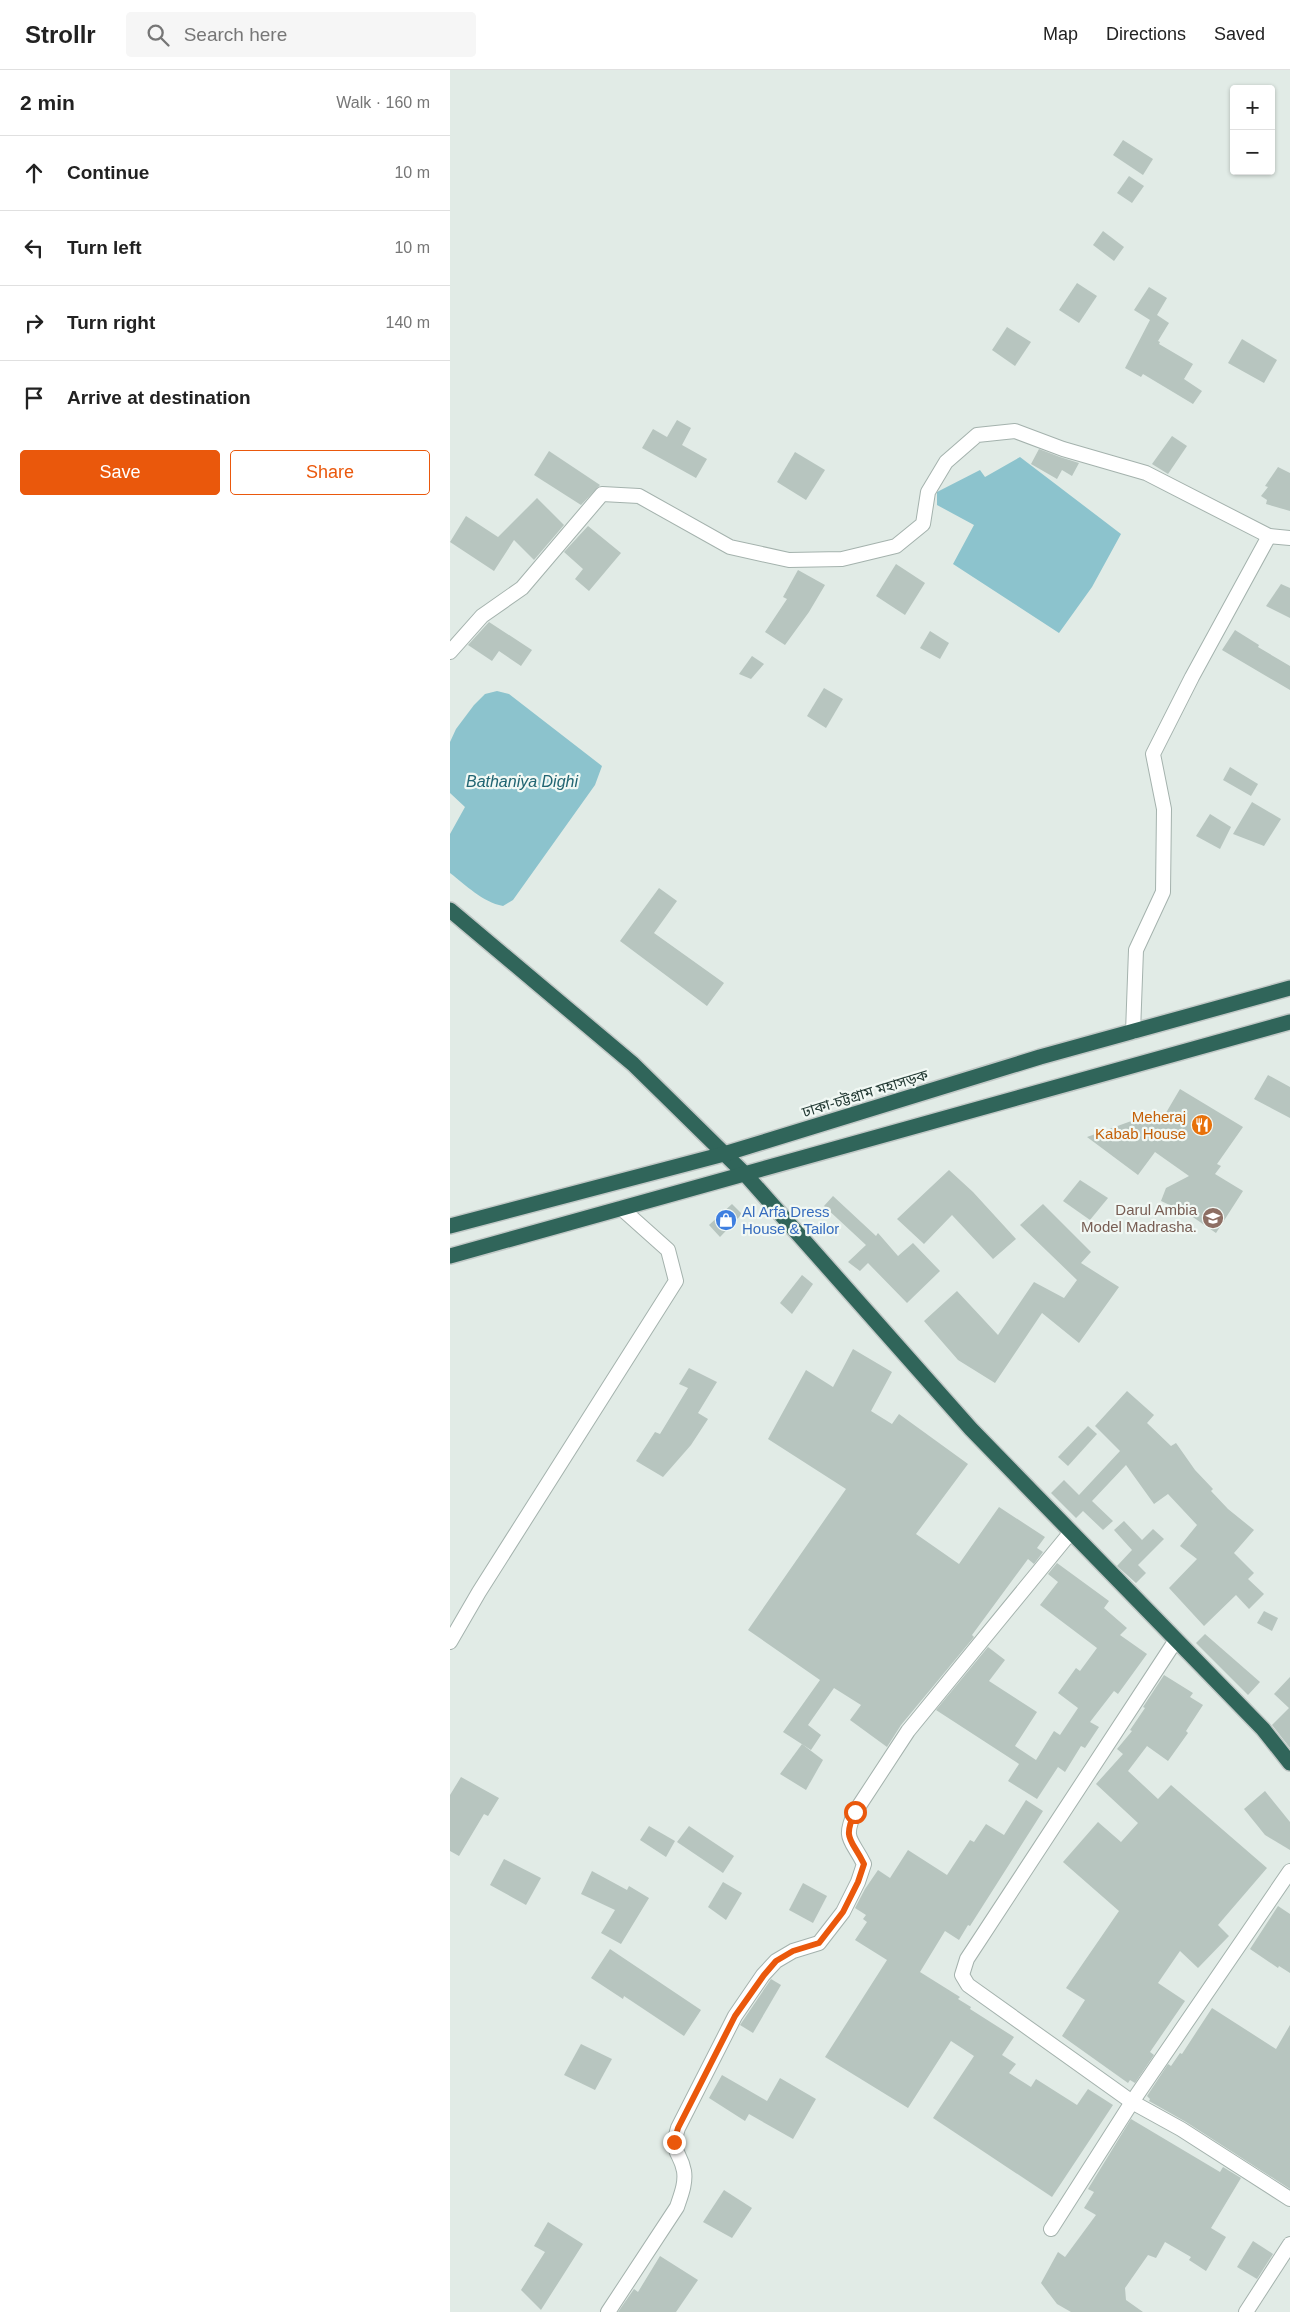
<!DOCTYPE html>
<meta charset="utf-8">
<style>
:root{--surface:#fff;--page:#f6f6f6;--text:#222;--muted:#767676;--line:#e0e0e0;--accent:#ea580c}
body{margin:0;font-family:Helvetica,"Noto Sans Bengali",sans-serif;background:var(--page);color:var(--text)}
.controls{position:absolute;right:15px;top:15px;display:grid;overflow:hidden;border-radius:5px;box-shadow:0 1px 4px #0004}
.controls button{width:45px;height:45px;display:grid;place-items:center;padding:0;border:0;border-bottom:1px solid var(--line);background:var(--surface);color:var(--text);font:25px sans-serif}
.stop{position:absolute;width:15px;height:15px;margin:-11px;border:4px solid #ea580c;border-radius:50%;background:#fff}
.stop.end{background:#ea580c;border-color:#fff;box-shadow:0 1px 5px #0008}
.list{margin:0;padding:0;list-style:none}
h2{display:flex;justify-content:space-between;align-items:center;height:65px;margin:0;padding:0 20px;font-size:21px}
h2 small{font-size:16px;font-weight:400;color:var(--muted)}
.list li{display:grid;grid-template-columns:32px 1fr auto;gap:15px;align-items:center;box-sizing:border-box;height:75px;padding:0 20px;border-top:1px solid var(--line)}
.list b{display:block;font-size:19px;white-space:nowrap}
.list em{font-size:16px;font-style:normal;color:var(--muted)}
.actions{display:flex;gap:10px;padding:15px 20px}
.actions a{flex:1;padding:11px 0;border:1px solid var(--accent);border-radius:5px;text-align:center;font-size:18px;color:var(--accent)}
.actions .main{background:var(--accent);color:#fff}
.icon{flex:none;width:28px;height:28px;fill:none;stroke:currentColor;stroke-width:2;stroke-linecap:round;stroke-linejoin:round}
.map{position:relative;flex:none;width:840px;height:2242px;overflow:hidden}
header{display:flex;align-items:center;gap:30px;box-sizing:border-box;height:70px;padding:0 25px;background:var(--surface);border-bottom:1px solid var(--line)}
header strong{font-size:24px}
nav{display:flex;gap:28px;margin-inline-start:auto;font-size:18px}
.search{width:350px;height:45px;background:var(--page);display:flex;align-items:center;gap:12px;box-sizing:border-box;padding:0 18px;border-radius:5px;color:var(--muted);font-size:19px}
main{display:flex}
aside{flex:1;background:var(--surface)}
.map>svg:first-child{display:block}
.water{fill:#8cc3cd}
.building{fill:#b7c5bf}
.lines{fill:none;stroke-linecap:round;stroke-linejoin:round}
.street-casing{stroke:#a4b2ad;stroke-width:16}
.highway-casing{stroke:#c1c8c6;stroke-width:18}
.street{stroke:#fff;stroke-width:14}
.highway{stroke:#30655a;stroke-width:15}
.route{stroke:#ea580c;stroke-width:6}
.labels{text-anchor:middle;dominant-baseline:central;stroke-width:4.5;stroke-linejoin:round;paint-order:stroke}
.street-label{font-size:15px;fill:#233a34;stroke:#f1f8f4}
.food-label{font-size:15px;fill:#c56008;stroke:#f1f8f4;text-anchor:end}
.education-label{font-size:15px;fill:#785e54;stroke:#f1f8f4;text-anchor:end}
.shop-label{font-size:15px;fill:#366cbe;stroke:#f1f8f4;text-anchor:start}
.water-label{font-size:16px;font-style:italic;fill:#216572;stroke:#f1f8f4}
</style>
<header>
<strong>Strollr</strong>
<div class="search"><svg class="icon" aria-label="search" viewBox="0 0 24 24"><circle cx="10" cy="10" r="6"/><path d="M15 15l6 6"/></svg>Search here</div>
<nav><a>Map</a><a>Directions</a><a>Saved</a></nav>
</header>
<main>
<aside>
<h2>2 min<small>Walk · 160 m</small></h2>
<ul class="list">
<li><svg class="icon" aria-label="ahead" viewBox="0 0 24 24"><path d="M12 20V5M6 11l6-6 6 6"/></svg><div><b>Continue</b></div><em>10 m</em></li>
<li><svg class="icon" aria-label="left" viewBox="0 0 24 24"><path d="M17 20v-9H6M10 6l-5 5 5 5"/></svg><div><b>Turn left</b></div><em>10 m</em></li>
<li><svg class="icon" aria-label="right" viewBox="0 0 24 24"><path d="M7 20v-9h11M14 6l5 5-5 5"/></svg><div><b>Turn right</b></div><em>140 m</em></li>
<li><svg class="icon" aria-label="arrive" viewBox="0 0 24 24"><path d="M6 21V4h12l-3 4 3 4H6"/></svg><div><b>Arrive at destination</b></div></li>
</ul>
<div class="actions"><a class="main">Save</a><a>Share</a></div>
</aside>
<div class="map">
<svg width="840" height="2242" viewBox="0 0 840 2242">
<rect width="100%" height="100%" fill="#e1ebe6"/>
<g class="water">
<path d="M570 387 671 464 642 517 609 563 503 494 524 455 487 435V422L530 400 535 407Z"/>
<path d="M47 621 59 624 152 696 145 715 63 830 53 836C32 832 16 815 0 803V764L15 737 0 723V672L6 659 24 635 35 624Z"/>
</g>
<g class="building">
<path d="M673 70 703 89 693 105 663 85Z"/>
<path d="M679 106 694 116 682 133 667 123Z"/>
<path d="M653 161 674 177 664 191 643 175Z"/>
<path d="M627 213 647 226 629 253 609 240Z"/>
<path d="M699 217 717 228 707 245 719 253 708 271 710 272 709 274 743 294 734 309 752 321 743 334 693 304 691 307 675 298 700 250 684 240Z"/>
<path d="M557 257 581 272 565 296 542 280Z"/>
<path d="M792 269 827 290 814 313 778 293Z"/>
<path d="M227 350 241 358 232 375 257 389 246 408 192 378 203 359 217 367Z"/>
<path d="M722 366 737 376 718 404 702 394Z"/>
<path d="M589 379 610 387 629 393 622 406 612 400 607 409 581 394Z"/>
<path d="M99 381 150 415 131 435 84 405Z"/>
<path d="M345 382 375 400 356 430 327 412Z"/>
<path d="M828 397 840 403V441L816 434 817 430 811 426 818 417 815 416Z"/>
<path d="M87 428 114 455 84 490 64 470 44 501 0 472 16 446 48 467Z"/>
<path d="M138 456 171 483 139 521 125 509 133 499 114 482Z"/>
<path d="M446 494 475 513 455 545 426 526Z"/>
<path d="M348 500 375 515 359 542 335 575 315 562 337 529 333 527Z"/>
<path d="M831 514 840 518V548L816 536Z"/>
<path d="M39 552 82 580 71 596 49 581 42 591 18 575Z"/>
<path d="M785 560 809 575 808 577 840 596V620L772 580Z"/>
<path d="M480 561 499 573 490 589 470 578Z"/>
<path d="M302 586 314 594 301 609 289 604Z"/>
<path d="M374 618 393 629 376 658 357 646Z"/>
<path d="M780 697 808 714 801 726 773 710Z"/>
<path d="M802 732 831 749 814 776 783 764Z"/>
<path d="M760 744 781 757 770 779 746 766Z"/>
<path d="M209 818 227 831 204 863 274 913 257 936 170 871Z"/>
<path d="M818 1005 840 1017V1048L804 1029Z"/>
<path d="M730 1019 793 1057 767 1094 771 1096 765 1104 793 1121 766 1163 737 1143 711 1131 716 1118 739 1106 705 1082 688 1105 637 1067 698 1045 710 1053Z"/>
<path d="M499 1100 523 1122 566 1169 543 1189 502 1145 474 1174 447 1149Z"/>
<path d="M630 1110 658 1128 640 1150 613 1131Z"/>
<path d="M383 1126 426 1166 428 1163 448 1186 463 1173 490 1201 457 1233 418 1193 410 1201 398 1192 416 1175 374 1136Z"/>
<path d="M282 1134 292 1144 270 1167 259 1155Z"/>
<path d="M593 1134 641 1182 631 1193 669 1217 629 1273 592 1243 545 1313 508 1290 474 1251 507 1221 548 1265 584 1212 614 1228 627 1210 570 1155Z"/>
<path d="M352 1205 363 1214 342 1244 330 1233Z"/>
<path d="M403 1279 442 1302 421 1341 442 1354 449 1344 518 1394 466 1464 509 1494 549 1437 595 1467 587 1478 593 1482 584 1494 578 1489 522 1565 524 1567 451 1655 437 1677 400 1650 411 1635 384 1618 358 1655 371 1665 361 1680 333 1662 370 1610 298 1560 396 1419 318 1369 356 1300 383 1317Z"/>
<path d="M239 1298 267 1312 248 1343 258 1349 241 1375 213 1407 186 1391 205 1362 210 1364 238 1318 229 1314Z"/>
<path d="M677 1321 704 1345 697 1353 721 1376 726 1373 745 1400 763 1419 761 1421 778 1439 804 1460 784 1483 804 1503 798 1509 814 1524 799 1539 786 1525 754 1556 719 1518 747 1489 730 1476 747 1455 718 1424 704 1434 676 1395 642 1431 663 1451 653 1460 633 1441 626 1448 601 1423 614 1410 629 1425 670 1381 645 1356Z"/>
<path d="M638 1356 647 1364 618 1396 608 1387Z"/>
<path d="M674 1451 692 1470 703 1459 714 1469 688 1495 696 1503 686 1513 667 1496 682 1480 664 1460Z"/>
<path d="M607 1493 659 1531 654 1538 677 1558 670 1565 697 1584 668 1624 664 1621 640 1652 649 1657 635 1678 631 1676 615 1702 608 1697 587 1729 558 1711 569 1694 486 1640 538 1577 555 1590 539 1611 587 1642 565 1676 586 1690 604 1661 610 1665 628 1638 608 1623 626 1598 630 1601 647 1578 590 1535 608 1512 598 1504Z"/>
<path d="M814 1541 828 1548 822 1561 807 1553Z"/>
<path d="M755 1564 810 1612 798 1625 746 1573Z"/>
<path d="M714 1605 743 1623 740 1627 753 1635 736 1661 738 1663 718 1691 697 1676 678 1701 708 1729 721 1715 817 1798 768 1855 779 1866 748 1898 730 1881 708 1913 735 1931 700 1982 704 1985 685 2013 680 2010 678 2013 612 1966 635 1930 616 1918 669 1841 613 1792 648 1752 671 1772 688 1753 646 1714 673 1684 667 1679 682 1661 680 1660 695 1638 693 1637Z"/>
<path d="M840 1607V1678L822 1655 839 1638 824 1624Z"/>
<path d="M352 1674 373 1690 356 1720 330 1704Z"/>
<path d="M11 1707 49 1728 38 1746 34 1744 9 1786 0 1781V1725Z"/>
<path d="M815 1721 840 1752V1780L815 1765 794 1739Z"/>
<path d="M576 1730 593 1741 520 1856 518 1855 509 1870 495 1861 470 1902 510 1927 508 1929 521 1937 520 1939 564 1967 552 1985 566 1994 559 2003 581 2017 586 2009 627 2035 638 2019 663 2035 602 2127 483 2048 524 1986 501 1971 458 2038 375 1987 437 1890 405 1870 417 1852 413 1849 416 1845 405 1838 415 1819 428 1800 440 1808 458 1780 497 1805 520 1770 524 1772 536 1754 554 1765Z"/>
<path d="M199 1756 225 1771 216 1787 190 1770Z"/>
<path d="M239 1756 284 1786 273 1803 227 1772Z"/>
<path d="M54 1789 91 1808 76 1835 40 1815Z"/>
<path d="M142 1801 177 1820 179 1816 199 1828 171 1874 151 1863 165 1840 131 1824Z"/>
<path d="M273 1812 292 1823 276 1850 258 1837Z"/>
<path d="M353 1813 377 1826 363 1853 339 1840Z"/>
<path d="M828 1836 840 1844V1903L829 1896 828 1898 800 1879Z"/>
<path d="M160 1879 251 1940 234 1966 174 1926 173 1929 141 1908Z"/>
<path d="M321 1909 331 1915 303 1963 290 1955Z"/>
<path d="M762 1938 826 1979 840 1955V2119L736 2052 699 2031 700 2029 697 2026 718 1994 721 1996 730 1983 732 1984Z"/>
<path d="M131 1974 162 1989 145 2020 114 2005Z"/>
<path d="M272 2005 317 2031 330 2008 366 2029 343 2069 299 2044 295 2051 259 2028Z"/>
<path d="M681 2049 770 2102 773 2097 791 2108 761 2158 776 2167 756 2201 739 2190 741 2187 715 2172 706 2188 698 2185 675 2218 676 2230 693 2242H621L607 2234 591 2213 608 2182 615 2187 646 2145 634 2138 644 2122 638 2119Z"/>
<path d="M274 2120 302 2138 282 2168 253 2152Z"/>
<path d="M98 2152 133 2174 91 2240 71 2220 95 2182 84 2176Z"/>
<path d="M803 2171 823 2184 807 2209 787 2197Z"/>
<path d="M210 2186 248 2210 226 2242H168L184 2219 188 2222Z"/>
</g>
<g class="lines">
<g class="street-casing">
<g id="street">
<path d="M0 582 32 546 72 518 152 424 189 426 280 477 339 490 392 489 446 476 473 454 478 422 496 392 527 365 565 361 613 379 696 403 819 466 840 468"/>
<path d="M683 962 686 880 713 822 714 739 703 684 742 607 819 466"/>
<path d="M726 1570 517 1889 512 1905 518 1915 682 2032 731 2059 840 2129"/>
<path d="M0 1572 29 1522 226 1211 218 1180 171 1138"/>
<path d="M601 2159 682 2032 840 1801"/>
<path d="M158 2242 227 2137C231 2125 236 2113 234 2101 230 2080 220 2084 228 2058L285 1946 313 1905 326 1891 343 1881 369 1873 393 1842 408 1812 414 1794C402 1769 392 1770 405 1742L458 1661 621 1462"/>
<path d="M796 2242 840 2174"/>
</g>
</g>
<g class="highway-casing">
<g id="highway">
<path d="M0 840 183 994 295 1104 521 1359 813 1659 840 1693"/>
<path d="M0 1156 274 1084 590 987 840 918"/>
<path d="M0 1186 840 952"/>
</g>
</g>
<use href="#street" class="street"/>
<use href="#highway" class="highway"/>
</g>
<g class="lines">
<path class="route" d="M224 2072 228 2058 285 1946 314 1905 326 1891 343 1881 369 1873 393 1842 408 1812 414 1794C402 1769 392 1770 405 1742"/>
</g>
<defs>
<g id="restaurant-disc" transform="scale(1.125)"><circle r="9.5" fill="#e8710a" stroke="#f1f8f4"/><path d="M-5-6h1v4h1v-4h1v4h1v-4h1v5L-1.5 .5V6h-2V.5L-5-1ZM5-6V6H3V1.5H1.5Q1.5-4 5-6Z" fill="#fff"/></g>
<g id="school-disc" transform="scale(1.125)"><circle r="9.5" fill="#8d6e63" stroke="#f1f8f4"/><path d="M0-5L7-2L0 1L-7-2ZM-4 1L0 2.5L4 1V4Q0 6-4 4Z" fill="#fff"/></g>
<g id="shop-disc" transform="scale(1.125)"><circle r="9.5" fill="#3f7fe0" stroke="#f1f8f4"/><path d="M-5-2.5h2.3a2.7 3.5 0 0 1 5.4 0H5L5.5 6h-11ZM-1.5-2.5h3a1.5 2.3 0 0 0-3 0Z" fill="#fff"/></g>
</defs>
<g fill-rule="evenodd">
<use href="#restaurant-disc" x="752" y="1055"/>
<use href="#school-disc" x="763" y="1148"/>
<use href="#shop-disc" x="276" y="1150"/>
</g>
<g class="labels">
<g class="street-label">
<text transform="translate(415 1023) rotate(-17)">ঢাকা-চট্টগ্রাম মহাসড়ক</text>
</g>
<g class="food-label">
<text x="736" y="1046">Meheraj<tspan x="736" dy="17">Kabab House</tspan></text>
</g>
<g class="education-label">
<text x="747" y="1139">Darul Ambia<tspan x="747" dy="17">Model Madrasha.</tspan></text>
</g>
<g class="shop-label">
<text x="292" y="1141">Al Arfa Dress<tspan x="292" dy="17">House &amp; Tailor</tspan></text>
</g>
<g class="water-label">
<text x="72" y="711">Bathaniya Dighi</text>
</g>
</g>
</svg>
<div class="controls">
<button>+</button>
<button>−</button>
</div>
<div class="stop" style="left:405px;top:1742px"></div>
<div class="stop end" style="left:224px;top:2072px"></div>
</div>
</main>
